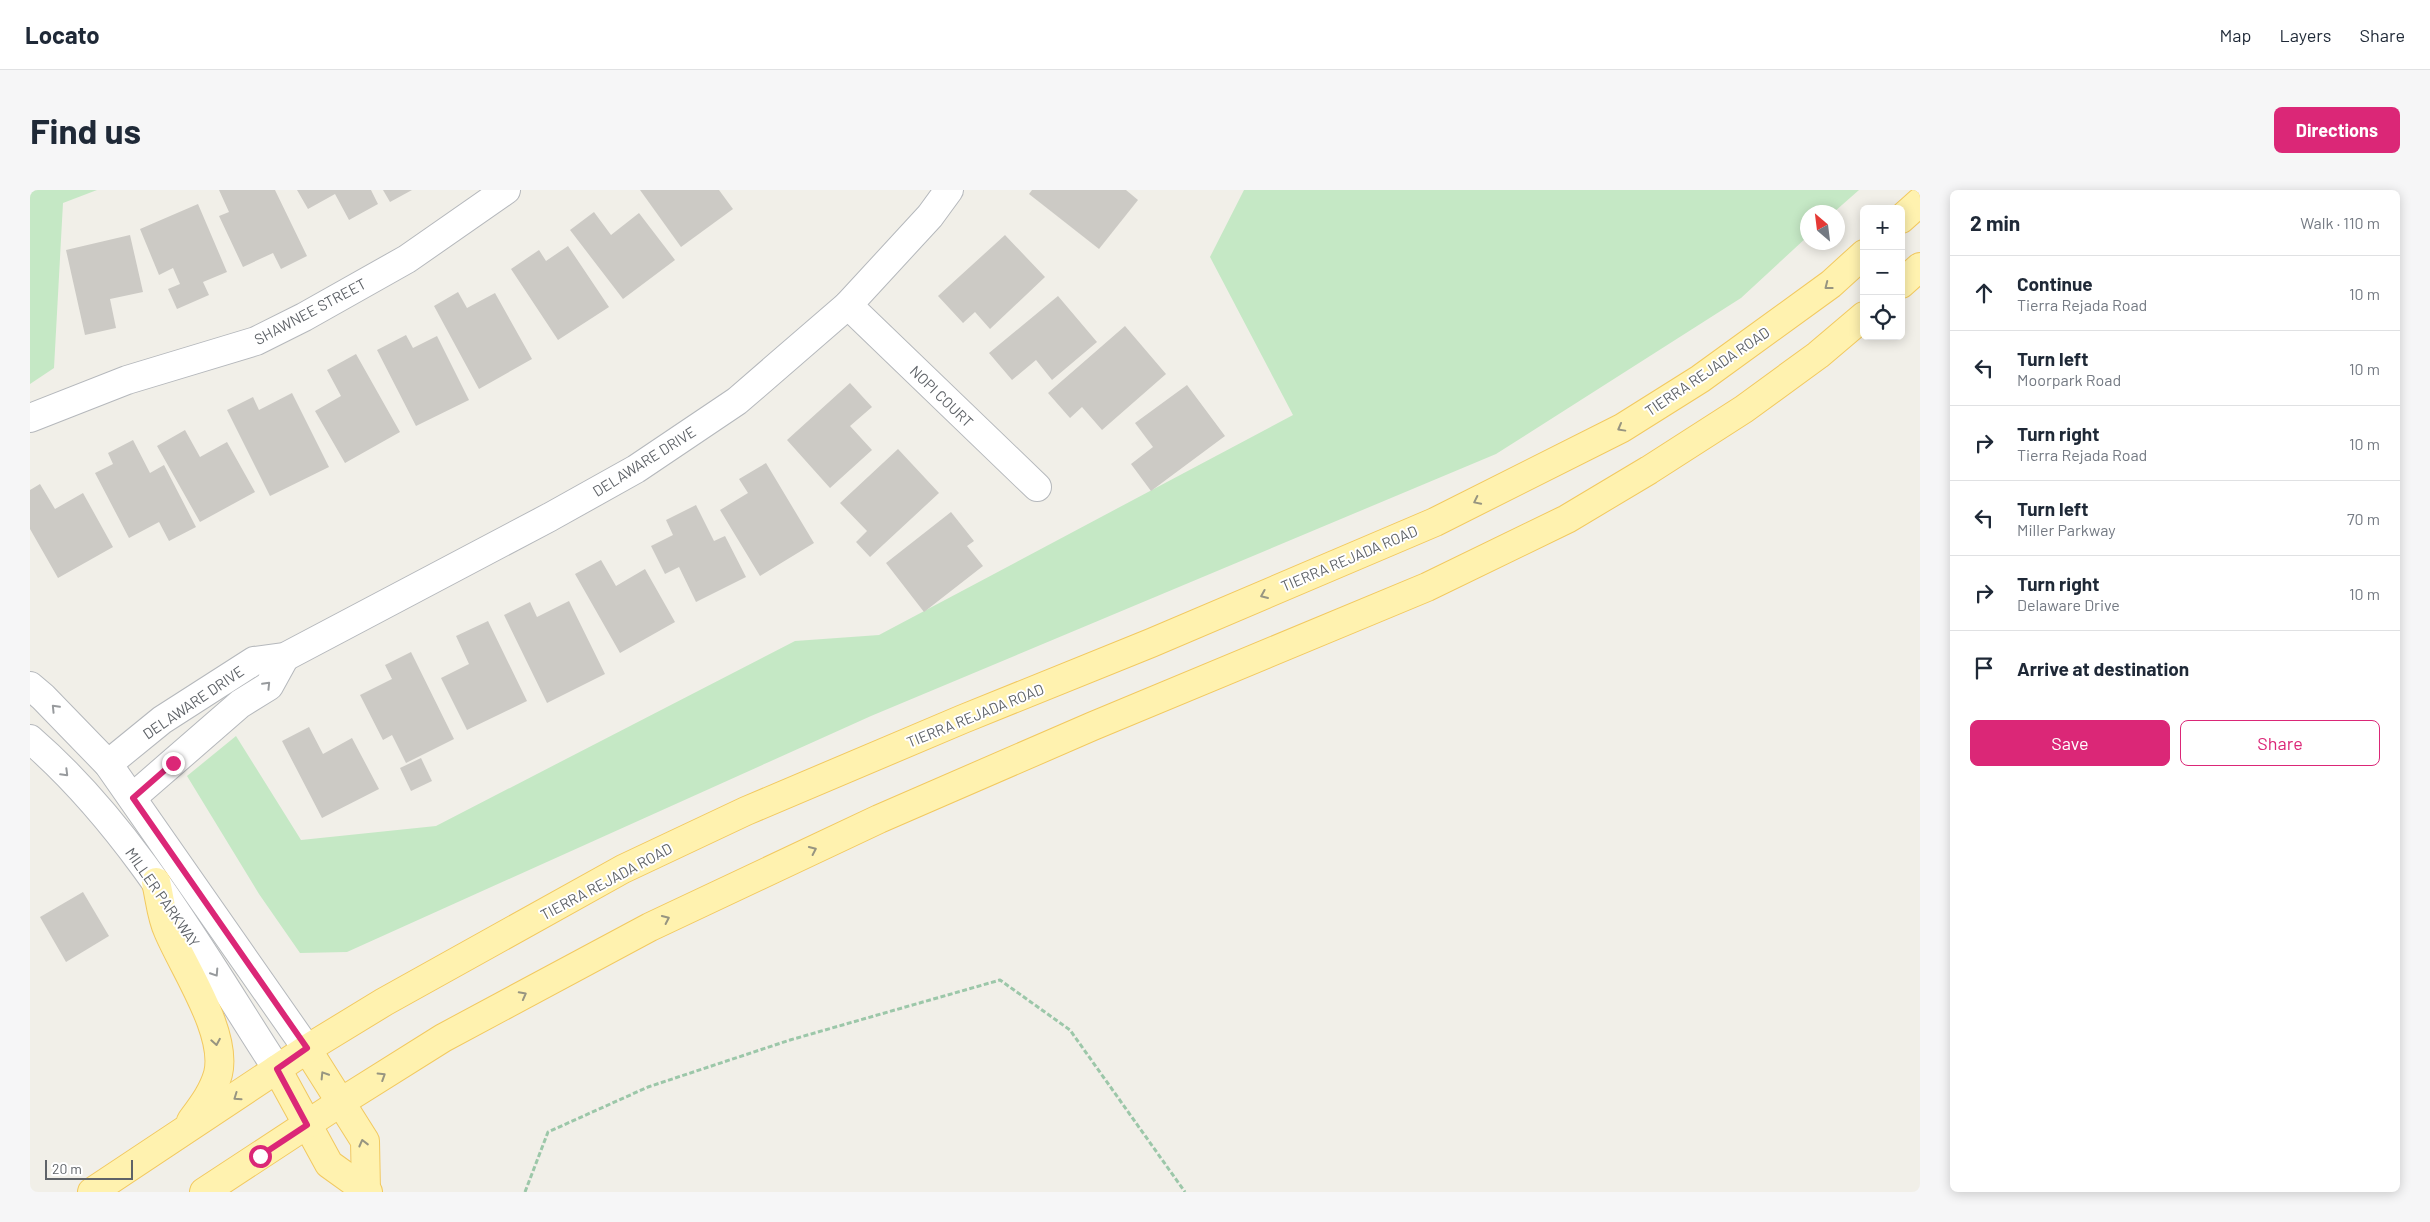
<!DOCTYPE html>
<meta charset="utf-8">
<style>
:root{--surface:#fff;--page:#f6f6f7;--text:#1f2937;--muted:#747a83;--line:#e0e1e3;--accent:#db2777}
body{margin:0;font-family:Barlow,sans-serif;background:var(--page);color:var(--text)}
.controls{position:absolute;right:15px;top:15px;display:grid;overflow:hidden;border-radius:8px;box-shadow:0 2px 12px #0003}
.controls button{width:45px;height:45px;display:grid;place-items:center;padding:0;border:0;border-bottom:1px solid var(--line);background:var(--surface);color:var(--text);font:25px sans-serif}
.compass{position:absolute;left:1770px;top:15px;width:45px;height:45px;border-radius:50%;background:var(--surface);box-shadow:0 2px 12px #0003;rotate:332deg}
.scale{position:absolute;left:15px;bottom:12px;width:88px;box-sizing:border-box;padding-left:5px;border:2px solid #5f6368;border-top:0;font-size:14px;line-height:18px;white-space:nowrap;color:#5f6368;-webkit-text-stroke:4px #fff;paint-order:stroke}
.stop{position:absolute;width:15px;height:15px;margin:-11px;border:4px solid #db2777;border-radius:50%;background:#fff}
.stop.end{background:#db2777;border-color:#fff;box-shadow:0 1px 5px #0008}
.list{margin:0;padding:0;list-style:none}
h2{display:flex;justify-content:space-between;align-items:center;height:65px;margin:0;padding:0 20px;font-size:21px}
h2 small{font-size:16px;font-weight:400;color:var(--muted)}
.list li{display:grid;grid-template-columns:32px 1fr auto;gap:15px;align-items:center;box-sizing:border-box;height:75px;padding:0 20px;border-top:1px solid var(--line)}
.list b{display:block;font-size:19px;white-space:nowrap}
.list p{margin:0;font-size:16px;white-space:nowrap;color:var(--muted)}
.list em{font-size:16px;font-style:normal;color:var(--muted)}
.actions{display:flex;gap:10px;padding:15px 20px}
.actions a{flex:1;padding:11px 0;border:1px solid var(--accent);border-radius:8px;text-align:center;font-size:18px;color:var(--accent)}
.actions .main{background:var(--accent);color:#fff}
.icon{flex:none;width:28px;height:28px;fill:none;stroke:currentColor;stroke-width:2;stroke-linecap:round;stroke-linejoin:round}
.map{position:relative;flex:none;width:1890px;height:1002px;overflow:hidden;border-radius:8px}
header{display:flex;align-items:center;gap:30px;box-sizing:border-box;height:70px;padding:0 25px;background:var(--surface);border-bottom:1px solid var(--line)}
header strong{font-size:24px}
nav{display:flex;gap:28px;margin-inline-start:auto;font-size:18px}
.intro{display:flex;align-items:center;justify-content:space-between;box-sizing:border-box;height:120px;padding:0 30px}
h1{margin:0;font-size:35px}
.button{padding:12px 22px;border-radius:8px;background:var(--accent);color:#fff;font-size:18px;font-weight:700}
main{display:flex;gap:30px;padding:0 30px}
aside{flex:1;background:var(--surface);border-radius:8px;box-shadow:0 2px 12px #0003}
.map>svg:first-child{display:block}
.green{fill:#c5e8c5}
.building{fill:#cccac5}
.lines{fill:none;stroke-linecap:round;stroke-linejoin:round}
.minor-casing{stroke:#b5b8bc;stroke-width:30}
.major-casing{stroke:#f2c960;stroke-width:30}
.path{stroke:#9cc7a9;stroke-width:3;stroke-dasharray:5 2.5;stroke-linecap:butt}
.minor{stroke:#fff;stroke-width:28}
.major{stroke:#fff2af;stroke-width:28}
.oneway{stroke:#979581}
.oneway2{stroke:#979a9d}
.route{stroke:#db2777;stroke-width:6}
.labels{text-anchor:middle;dominant-baseline:central;stroke-width:4;stroke-linejoin:round;paint-order:stroke}
.street-label{font-size:15px;fill:#5f6368;stroke:#fff}
</style>
<header>
<strong>Locato</strong>
<nav><a>Map</a><a>Layers</a><a>Share</a></nav>
</header>
<div class="intro"><h1>Find us</h1><a class="button">Directions</a></div>
<main>
<div class="map">
<svg width="1890" height="1002" viewBox="0 0 1890 1002">
<rect width="100%" height="100%" fill="#f1efe8"/>
<g class="green">
<path d="M0 0H67L33 13 24 178 0 194Z"/>
<path d="M1214 0H1829L1804 22H1778L1777 47 1711 108 1466 264 841 526 317 762 270 763 229 704 157 586 206 546 271 650 406 636 765 451 849 445 1263 225 1180 67Z"/>
</g>
<g class="building">
<path d="M189 0H245L277 66 251 79 243 63 213 77 189 26 199 22Z"/>
<path d="M267 0H341L348 14 319 30 305 4 278 19Z"/>
<path d="M353 0H382L360 12Z"/>
<path d="M610 0H689L703 19 651 57Z"/>
<path d="M1002 0H1096L1108 10 1069 59 999 4Z"/>
<path d="M168 14 197 82 173 92 179 105 147 119 138 99 150 94 143 78 129 85 110 39Z"/>
<path d="M564 22 581 45 609 23 645 70 593 109 540 40Z"/>
<path d="M100 45 113 102 80 109 86 138 55 145 36 60Z"/>
<path d="M975 45 1015 87 960 139 945 122 933 133 908 106Z"/>
<path d="M538 56 579 117 528 150 481 79 509 60 516 71Z"/>
<path d="M428 102 437 118 465 103 502 169 449 199 404 116Z"/>
<path d="M1028 106 1067 152 1022 190 1006 170 982 190 959 163Z"/>
<path d="M1095 136 1136 184 1072 240 1052 217 1040 228 1018 203Z"/>
<path d="M376 145 383 158 407 146 439 210 386 236 347 160Z"/>
<path d="M326 164 370 242 315 273 285 221 311 206 297 180Z"/>
<path d="M820 193 842 217 820 236 842 260 800 298 757 250Z"/>
<path d="M1157 195 1195 246 1121 301 1101 274 1123 257 1105 233Z"/>
<path d="M262 203 299 277 240 306 197 220 223 207 229 220Z"/>
<path d="M155 240 170 267 197 252 225 302 170 332 127 256Z"/>
<path d="M103 250 120 283 134 275 166 337 139 351 129 332 99 348 65 283 83 274 78 263Z"/>
<path d="M868 259 909 303 840 367 826 352 837 341 810 313Z"/>
<path d="M736 273 784 353 730 386 690 320 718 303 709 289Z"/>
<path d="M10 294 25 319 53 303 83 357 28 388 0 339V300Z"/>
<path d="M666 315 684 351 695 346 716 387 666 412 649 377 635 384 621 356 643 345 636 330Z"/>
<path d="M921 322 944 351 937 356 953 376 894 422 856 373Z"/>
<path d="M571 370 586 396 615 379 645 432 590 463 545 384Z"/>
<path d="M539 411 575 484 517 513 474 425 500 412 507 427Z"/>
<path d="M458 431 497 511 437 540 411 488 439 474 426 446Z"/>
<path d="M381 462 424 549 376 573 362 545 353 550 330 505 362 489 355 475Z"/>
<path d="M279 537 293 564 322 548 349 599 292 628 252 551Z"/>
<path d="M391 568 402 591 381 601 370 578Z"/>
<path d="M53 702 79 746 36 772 10 727Z"/>
</g>
<g class="lines">
<g class="minor-casing">
<g id="minor">
<path d="M818 115 1007 297"/>
<path d="M0 228 97 190 226 151 274 127 377 69 476 0"/>
<path d="M0 496 13 507 78 574 277 859"/>
<path d="M0 549C104 639 173 765 247 879"/>
<path d="M78 574 132 530 224 471 255 467 520 327 606 279 707 211 818 115 900 26 919 0"/>
<path d="M103 607 210 514 239 496 255 467"/>
</g>
</g>
<g class="major-casing">
<g id="major">
<path d="M1871 29 1890 12"/>
<path d="M1871 94 1890 77"/>
<path d="M126 692C130 708 131 726 138 741 154 779 198 843 188 884 183 902 172 916 161 931"/>
<path d="M277 859 335 951 336 1000"/>
<path d="M247 879 299 974 338 1002"/>
<path d="M62 1002 277 859 354 812 593 679 716 621 933 529 1121 453 1405 332 1592 238 1670 189 1801 94 1834 64"/>
<path d="M174 1002 311 912 413 848 620 737 849 629 1063 536 1397 397 1537 329 1619 280 1714 219 1788 165 1834 126"/>
</g>
</g>
<path class="path" d="M495 1002 518 942 618 897 760 850 970 790 1040 840 1155 1002"/>
<use href="#minor" class="minor"/>
<use href="#major" class="major"/>
</g>
<defs><path id="oneway-chevron" d="M-2-3.5L2.5 0L-2 3.5" fill="none" stroke-width="1.6" stroke-linecap="round" stroke-linejoin="round" transform="scale(1.25)"/></defs>
<g class="oneway">
<use href="#oneway-chevron" transform="translate(1798 96) rotate(142)"/>
<use href="#oneway-chevron" transform="translate(1591 238) rotate(151)"/>
<use href="#oneway-chevron" transform="translate(1447 311) rotate(154)"/>
<use href="#oneway-chevron" transform="translate(1234 405) rotate(157)"/>
<use href="#oneway-chevron" transform="translate(783 660) rotate(-25)"/>
<use href="#oneway-chevron" transform="translate(636 729) rotate(-25)"/>
<use href="#oneway-chevron" transform="translate(493 805) rotate(-28)"/>
<use href="#oneway-chevron" transform="translate(186 852) rotate(80)"/>
<use href="#oneway-chevron" transform="translate(294 885) rotate(-122)"/>
<use href="#oneway-chevron" transform="translate(352 886) rotate(-32)"/>
<use href="#oneway-chevron" transform="translate(207 907) rotate(145)"/>
<use href="#oneway-chevron" transform="translate(333 953) rotate(-104)"/>
</g>
<g class="oneway2">
<use href="#oneway-chevron" transform="translate(237 495) rotate(-46)"/>
<use href="#oneway-chevron" transform="translate(25 518) rotate(-134)"/>
<use href="#oneway-chevron" transform="translate(35 583) rotate(45)"/>
<use href="#oneway-chevron" transform="translate(185 783) rotate(57)"/>
</g>
<g class="lines">
<path class="route" d="M143 573 103 608 277 858 247 879 277 935 230 966"/>
</g>
<g class="labels">
<g class="street-label">
<text transform="translate(280 121) rotate(-28)">SHAWNEE STREET</text>
<text transform="translate(1677 181) rotate(-34)">TIERRA REJADA ROAD</text>
<text transform="translate(912 206) rotate(44)">NOPI COURT</text>
<text transform="translate(614 271) rotate(-32)">DELAWARE DRIVE</text>
<text transform="translate(1319 368) rotate(-23)">TIERRA REJADA ROAD</text>
<text transform="translate(163 512) rotate(-34)">DELAWARE DRIVE</text>
<text transform="translate(945 525) rotate(-22)">TIERRA REJADA ROAD</text>
<text transform="translate(576 691) rotate(-28)">TIERRA REJADA ROAD</text>
<text transform="translate(133 707) rotate(55)">MILLER PARKWAY</text>
</g>
</g>
</svg>
<div class="controls">
<button>+</button>
<button>−</button>
<button><svg class="icon" aria-label="locate" viewBox="0 0 24 24"><circle cx="12" cy="12" r="6"/><path d="M12 2v4M12 18v4M2 12h4M18 12h4"/></svg></button>
</div>
<svg class="compass" viewBox="-18 -18 36 36"><path d="M0-13l5 13h-10z" fill="#e53935"/><path d="M0 13l5-13h-10z" fill="#747a83"/></svg>
<div class="scale">20 m</div>
<div class="stop" style="left:230px;top:966px"></div>
<div class="stop end" style="left:143px;top:573px"></div>
</div>
<aside>
<h2>2 min<small>Walk · 110 m</small></h2>
<ul class="list">
<li><svg class="icon" aria-label="ahead" viewBox="0 0 24 24"><path d="M12 20V5M6 11l6-6 6 6"/></svg><div><b>Continue</b><p>Tierra Rejada Road</p></div><em>10 m</em></li>
<li><svg class="icon" aria-label="left" viewBox="0 0 24 24"><path d="M17 20v-9H6M10 6l-5 5 5 5"/></svg><div><b>Turn left</b><p>Moorpark Road</p></div><em>10 m</em></li>
<li><svg class="icon" aria-label="right" viewBox="0 0 24 24"><path d="M7 20v-9h11M14 6l5 5-5 5"/></svg><div><b>Turn right</b><p>Tierra Rejada Road</p></div><em>10 m</em></li>
<li><svg class="icon" aria-label="left" viewBox="0 0 24 24"><path d="M17 20v-9H6M10 6l-5 5 5 5"/></svg><div><b>Turn left</b><p>Miller Parkway</p></div><em>70 m</em></li>
<li><svg class="icon" aria-label="right" viewBox="0 0 24 24"><path d="M7 20v-9h11M14 6l5 5-5 5"/></svg><div><b>Turn right</b><p>Delaware Drive</p></div><em>10 m</em></li>
<li><svg class="icon" aria-label="arrive" viewBox="0 0 24 24"><path d="M6 21V4h12l-3 4 3 4H6"/></svg><div><b>Arrive at destination</b></div></li>
</ul>
<div class="actions"><a class="main">Save</a><a>Share</a></div>
</aside>
</main>
